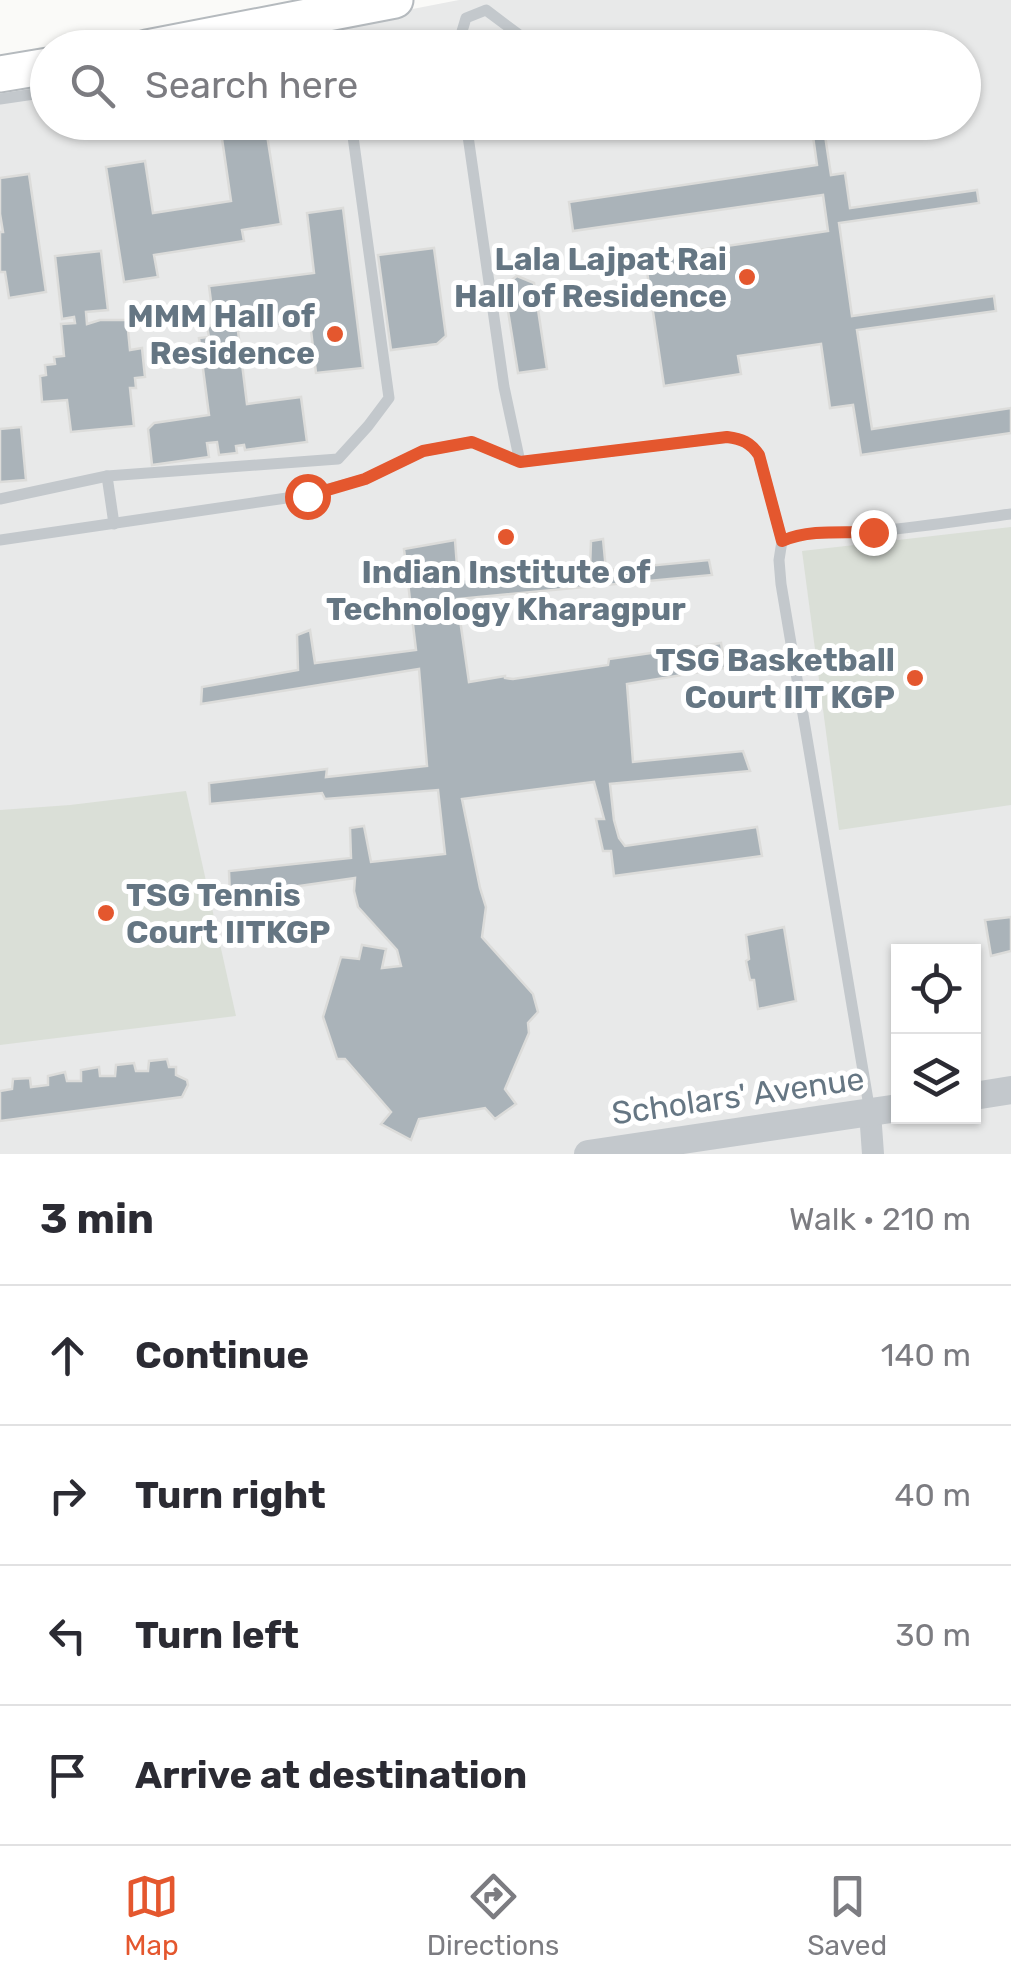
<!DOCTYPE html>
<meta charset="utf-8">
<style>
:root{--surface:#fff;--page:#f7f7f7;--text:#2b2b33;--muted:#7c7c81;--line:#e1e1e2;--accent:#e4572e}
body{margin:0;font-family:Rubik,sans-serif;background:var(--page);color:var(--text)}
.controls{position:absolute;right:30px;bottom:30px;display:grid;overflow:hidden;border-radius:0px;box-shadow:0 2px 8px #0004}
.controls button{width:90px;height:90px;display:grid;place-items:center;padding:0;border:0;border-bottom:2px solid var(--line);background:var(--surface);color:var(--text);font:50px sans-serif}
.stop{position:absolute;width:30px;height:30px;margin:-22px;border:8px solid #e4572e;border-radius:50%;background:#fff}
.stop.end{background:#e4572e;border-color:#fff;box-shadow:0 2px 10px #0008}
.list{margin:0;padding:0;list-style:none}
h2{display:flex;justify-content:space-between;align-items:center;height:130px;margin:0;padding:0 40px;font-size:42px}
h2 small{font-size:32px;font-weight:400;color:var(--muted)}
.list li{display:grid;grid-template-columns:65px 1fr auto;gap:30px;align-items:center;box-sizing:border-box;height:140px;padding:0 40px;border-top:2px solid var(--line)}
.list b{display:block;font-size:38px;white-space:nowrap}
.list em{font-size:32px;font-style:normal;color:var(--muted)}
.icon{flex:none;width:55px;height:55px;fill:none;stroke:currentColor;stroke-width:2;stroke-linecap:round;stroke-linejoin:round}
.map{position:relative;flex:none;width:1011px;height:1154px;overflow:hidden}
.search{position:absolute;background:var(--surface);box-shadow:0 2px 8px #0004;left:30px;right:30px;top:30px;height:110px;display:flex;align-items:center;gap:25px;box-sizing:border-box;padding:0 35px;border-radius:55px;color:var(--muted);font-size:38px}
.sheet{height:690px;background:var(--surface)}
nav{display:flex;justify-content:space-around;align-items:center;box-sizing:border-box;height:140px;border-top:2px solid var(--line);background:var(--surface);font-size:28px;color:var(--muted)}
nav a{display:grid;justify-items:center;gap:5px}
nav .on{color:var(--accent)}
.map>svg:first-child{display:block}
.built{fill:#e8e9e9;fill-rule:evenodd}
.green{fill:#dadfd7}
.building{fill:#aab3b9;stroke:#dcdcda;stroke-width:2.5}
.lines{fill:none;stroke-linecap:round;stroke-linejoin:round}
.primary-casing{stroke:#b5babe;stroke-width:39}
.service{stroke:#c3c8cc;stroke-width:11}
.minor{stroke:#c3c8cc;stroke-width:22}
.tertiary{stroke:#c3c8cc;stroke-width:28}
.primary{stroke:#fff;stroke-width:35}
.route{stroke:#e4572e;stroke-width:12}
.poi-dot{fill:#e4572e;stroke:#fff;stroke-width:4}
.labels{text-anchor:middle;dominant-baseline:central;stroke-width:10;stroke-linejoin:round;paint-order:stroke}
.poi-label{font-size:32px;font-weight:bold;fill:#657683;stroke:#fff;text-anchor:end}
.street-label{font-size:32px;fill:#657683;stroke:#fff}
</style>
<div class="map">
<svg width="1011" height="1154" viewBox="0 0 1011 1154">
<rect width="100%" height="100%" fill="#fafaf8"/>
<path class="built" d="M459 0H1011V1154H0V86L47 78 48 122H964V48L217 47ZM898 952H974V1116H898Z"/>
<g class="green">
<path d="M1011 527V805L839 830 802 551Z"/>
<path d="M186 791 236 1016 0 1045V810L70 805Z"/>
</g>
<g class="building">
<path d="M162 122H265L281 224 242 230 244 241 154 255 158 277 124 282 106 167 145 161 153 213 231 201 220 125 163 134Z"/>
<path d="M811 122H823L831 175 845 173 850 208 977 190 979 203 839 223 852 316 994 296 996 311 857 330 872 429 1011 408V433L861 455 853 405 830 408 821 344 738 356 741 374 664 386 645 258 828 231 823 195 573 231 569 202 817 165Z"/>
<path d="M29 174 46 292 9 298 5 272H0V232H3L0 214V178Z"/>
<path d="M343 208 363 368 316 373 310 322 238 331 247 404 301 397 307 442 245 450 244 445 236 446 237 453 219 455 217 442 207 443 209 457 152 465 148 429 154 423 209 415 199 338 209 337 207 326 214 325 209 286 314 273 307 213Z"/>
<path d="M434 248 446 336 437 344 391 350 378 255Z"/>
<path d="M101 251 108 310 86 312 87 324 100 320H127L130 350 142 348 145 377 135 378 136 388H130L134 426 71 432 67 400 42 402 40 376 46 375 45 365 55 364 54 357 64 356 61 324 75 323 74 317 62 319 55 256Z"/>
<path d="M517 276 534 283 547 369 518 373 504 286Z"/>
<path d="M21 427 26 480 0 482V429Z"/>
<path d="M603 539 606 570 709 560 712 575 457 599 469 682 505 676V678L513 679 608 665 609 659 721 643 725 668 627 684 633 762 743 751 750 771 610 784 614 820 619 838 625 846 757 827 762 856 614 876 611 851H603L596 819H604L594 782 462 799 480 888 486 907 482 937 533 994 538 1012 528 1023 529 1033 505 1089 516 1104 495 1119 485 1108 419 1119 411 1140 381 1124 391 1112 345 1059H337L323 1017 341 957 359 959 362 945 386 949 382 968 401 966 397 950 358 907 354 891 355 878 230 896 229 871 351 858 350 828 364 826 371 862 445 854 438 790 325 799 322 793 210 804 209 783 327 769 326 777 427 766 419 669 201 704 202 687 298 670 297 635 310 630 315 663 416 650 404 549 455 540 458 579 493 580 590 569 591 541Z"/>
<path d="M1011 917V951L991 956 985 920Z"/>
<path d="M784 927 796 1001 758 1009 754 980H750L746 961 749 959 746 935Z"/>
<path d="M167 1059 169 1067H176V1075L187 1080 188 1085 182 1097 0 1121V1091L12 1089 13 1079 30 1078 31 1087 48 1085V1076L65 1072 67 1081H81V1070L99 1067 100 1076H115L116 1065 134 1063 136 1071H148L149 1061Z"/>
</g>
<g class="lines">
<g class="primary-casing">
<g id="primary">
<path d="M147 48 395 0"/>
<path d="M0 74 48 66"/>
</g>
</g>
<g class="service">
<path d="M457 48 466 18 486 10 530 43V48"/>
<path d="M0 99 48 92"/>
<path d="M466 122 504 387 520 462"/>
<path d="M107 476 114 524"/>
<path d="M0 499 107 476 338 459 368 426 389 398 351 122"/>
<path d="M0 540 307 495 365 479 423 451 472 442 520 462 727 437C742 439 750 442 759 455L782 541"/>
<path d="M870 1112 781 584 779 560 782 541C812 528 845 535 876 531 921 527 966 520 1011 514"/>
</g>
<path class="minor" d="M870 1112 873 1154"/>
<g class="tertiary">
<path d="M974 1096 1011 1090"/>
<path d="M588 1154 898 1108"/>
</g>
<use href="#primary" class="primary"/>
</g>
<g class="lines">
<path class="route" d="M307 496 365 479 423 451 472 442 520 462 727 437C742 439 750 442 759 455L782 541C810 529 843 533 873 532"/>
</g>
<g class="poi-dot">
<circle cx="747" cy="277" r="10"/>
<circle cx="335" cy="334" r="10"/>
<circle cx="506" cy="537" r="10"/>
<circle cx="915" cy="678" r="10"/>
<circle cx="106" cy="913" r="10"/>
</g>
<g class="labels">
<g class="poi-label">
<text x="727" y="259">Lala Lajpat Rai<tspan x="727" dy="37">Hall of Residence</tspan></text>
<text x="315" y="316">MMM Hall of<tspan x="315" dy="37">Residence</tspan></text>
<text x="506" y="572" text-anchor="middle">Indian Institute of<tspan x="506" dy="37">Technology Kharagpur</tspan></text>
<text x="895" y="660">TSG Basketball<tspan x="895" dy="37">Court IIT KGP</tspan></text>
<text x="126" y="895" text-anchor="start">TSG Tennis<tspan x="126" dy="37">Court IITKGP</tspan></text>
</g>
<g class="street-label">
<text transform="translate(738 1096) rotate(-8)">Scholars' Avenue</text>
</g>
</g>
</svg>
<div class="controls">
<button><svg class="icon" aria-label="locate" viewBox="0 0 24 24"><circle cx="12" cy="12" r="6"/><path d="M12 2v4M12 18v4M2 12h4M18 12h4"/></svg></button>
<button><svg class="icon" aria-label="layers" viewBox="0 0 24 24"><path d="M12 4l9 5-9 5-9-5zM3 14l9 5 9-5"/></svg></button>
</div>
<div class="stop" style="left:307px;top:496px"></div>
<div class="stop end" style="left:873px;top:532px"></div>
<div class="search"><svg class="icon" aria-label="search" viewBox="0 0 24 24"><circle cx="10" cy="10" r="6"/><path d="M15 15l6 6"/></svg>Search here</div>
</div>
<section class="sheet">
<h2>3 min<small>Walk · 210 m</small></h2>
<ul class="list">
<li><svg class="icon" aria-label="ahead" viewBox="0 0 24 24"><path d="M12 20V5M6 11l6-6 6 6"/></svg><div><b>Continue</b></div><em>140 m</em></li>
<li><svg class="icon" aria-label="right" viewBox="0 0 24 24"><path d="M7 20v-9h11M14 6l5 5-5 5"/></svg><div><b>Turn right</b></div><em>40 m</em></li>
<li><svg class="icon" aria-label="left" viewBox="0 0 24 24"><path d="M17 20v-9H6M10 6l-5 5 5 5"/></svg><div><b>Turn left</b></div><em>30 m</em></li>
<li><svg class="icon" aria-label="arrive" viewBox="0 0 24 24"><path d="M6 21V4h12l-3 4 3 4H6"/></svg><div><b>Arrive at destination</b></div></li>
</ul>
</section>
<nav>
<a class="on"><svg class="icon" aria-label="map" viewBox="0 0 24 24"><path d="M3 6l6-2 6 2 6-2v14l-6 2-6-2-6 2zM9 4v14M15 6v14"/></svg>Map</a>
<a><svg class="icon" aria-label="directions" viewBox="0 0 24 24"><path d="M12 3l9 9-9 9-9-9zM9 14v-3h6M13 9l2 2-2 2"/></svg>Directions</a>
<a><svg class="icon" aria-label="saved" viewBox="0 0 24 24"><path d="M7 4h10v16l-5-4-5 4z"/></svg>Saved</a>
</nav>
